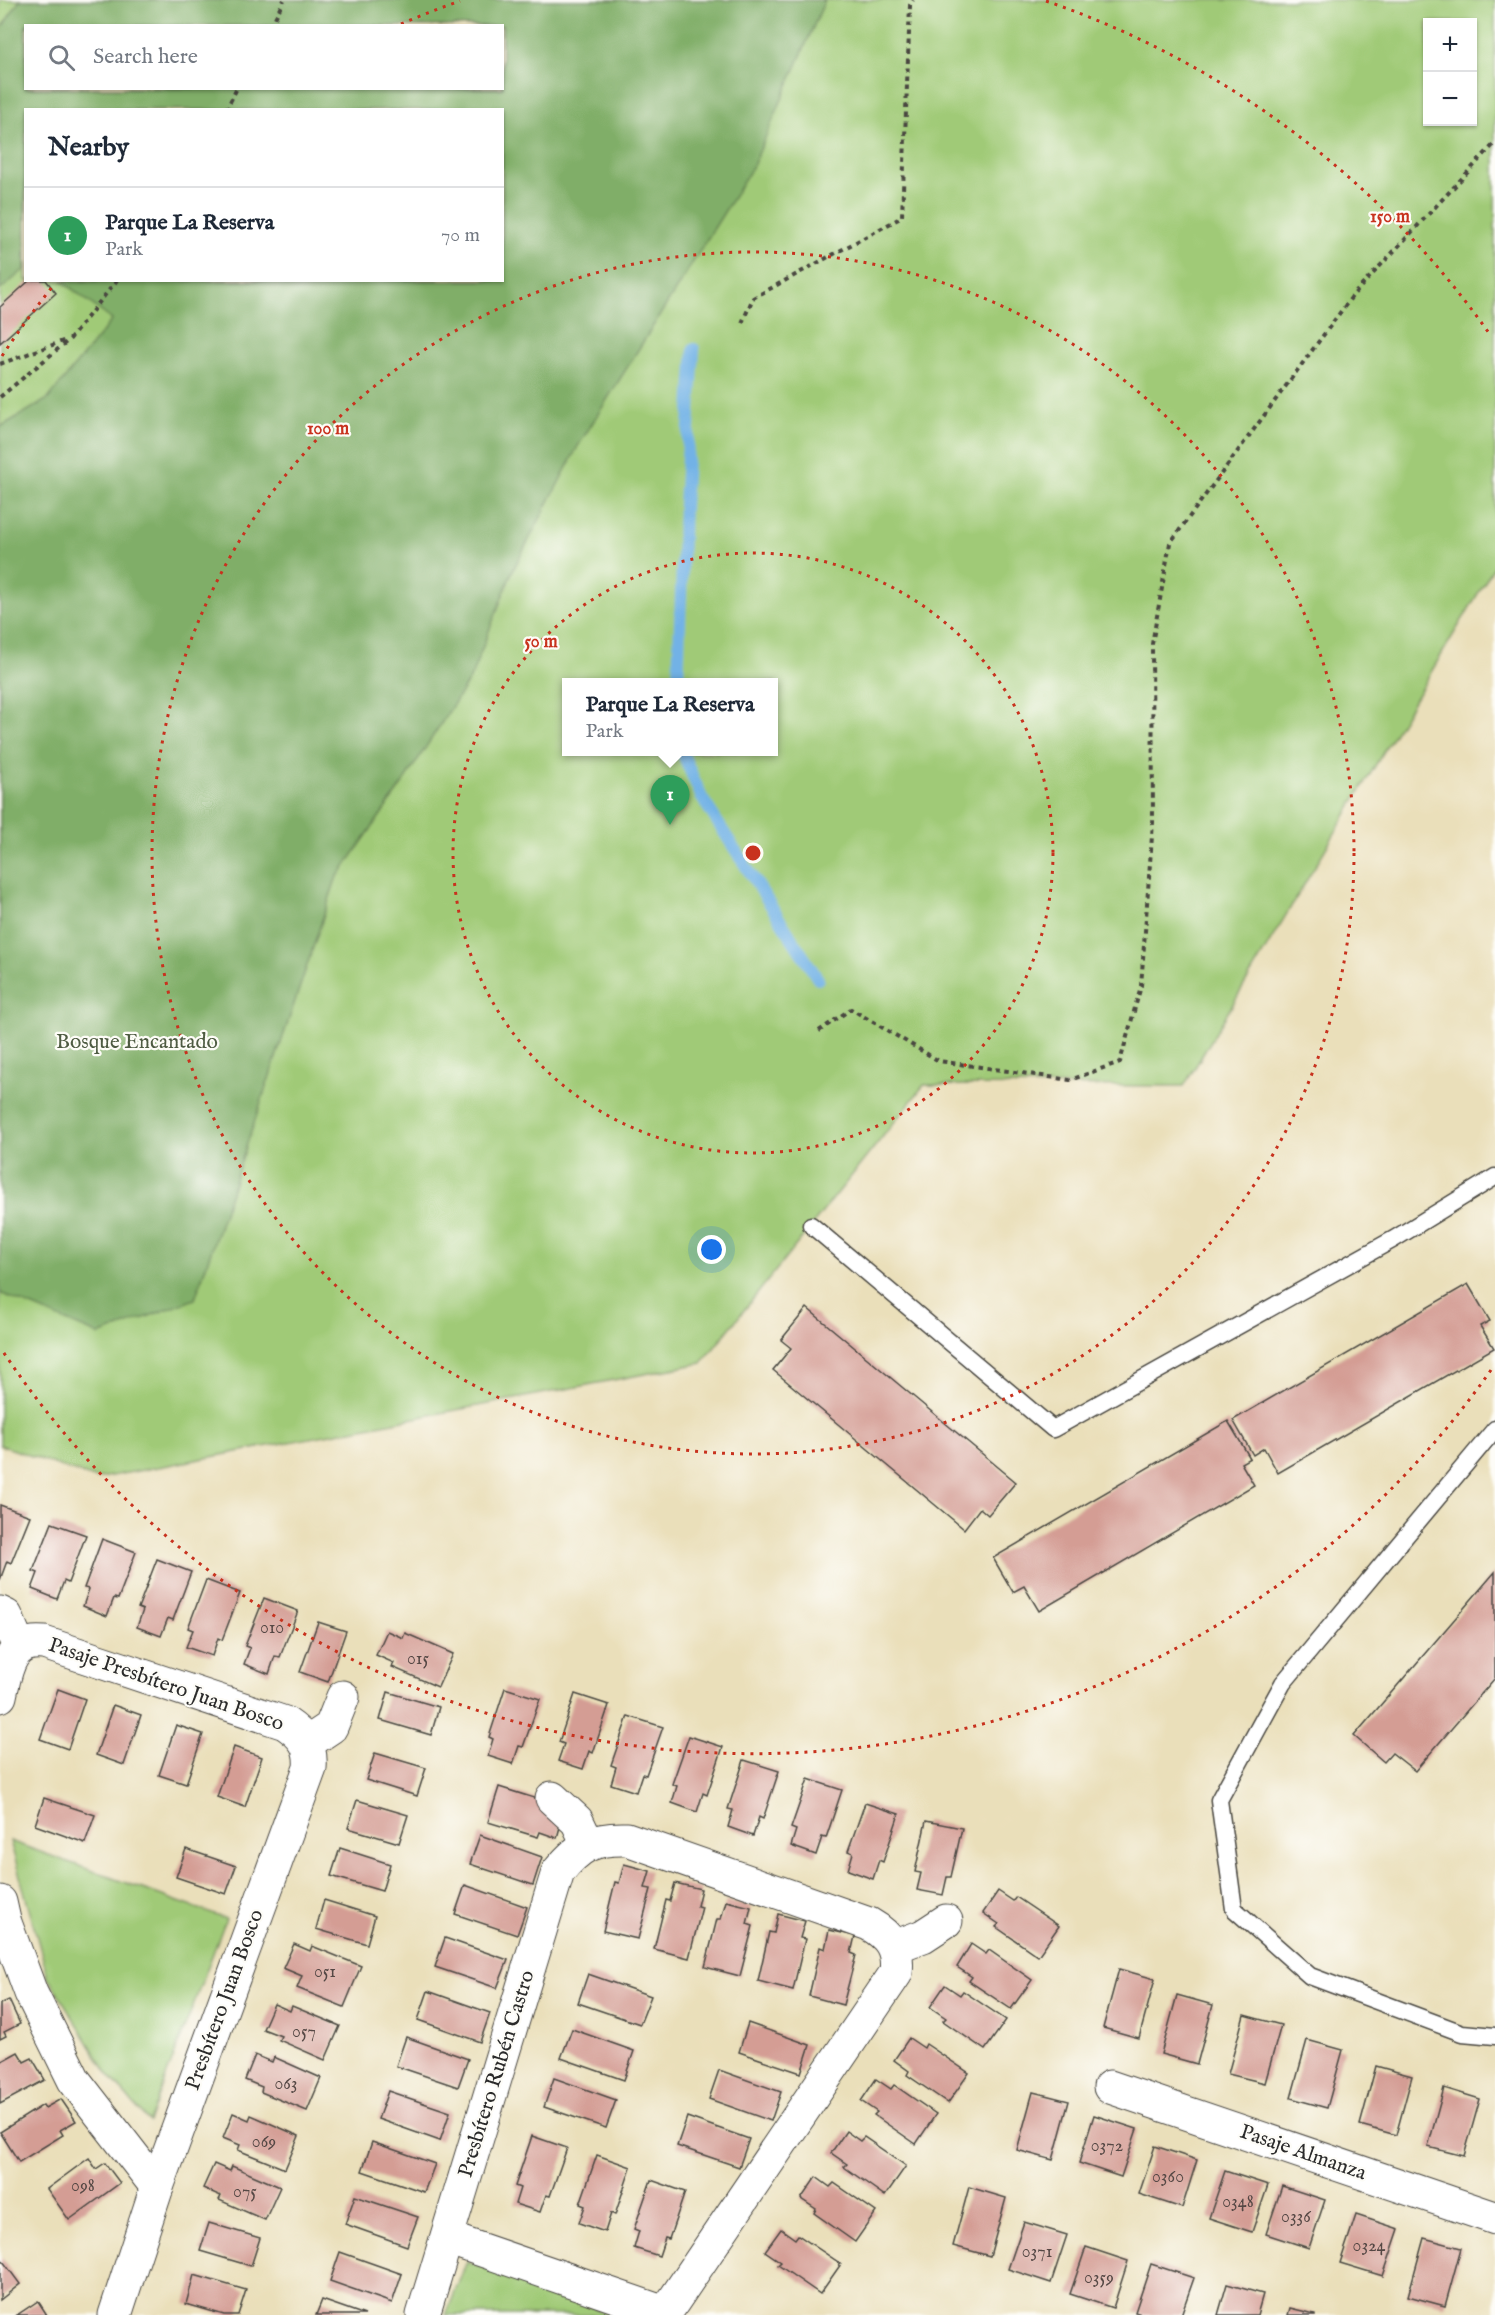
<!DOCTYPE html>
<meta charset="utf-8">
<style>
:root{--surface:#fff;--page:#f2f2f3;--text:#1f2937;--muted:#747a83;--line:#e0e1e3;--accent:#d93025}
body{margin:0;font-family:"IM FELL English",serif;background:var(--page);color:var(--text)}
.controls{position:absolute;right:18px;top:18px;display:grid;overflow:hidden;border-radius:0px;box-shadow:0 2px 4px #0004}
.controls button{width:54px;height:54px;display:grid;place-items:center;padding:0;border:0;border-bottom:2px solid var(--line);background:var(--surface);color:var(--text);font:30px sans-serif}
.you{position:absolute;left:712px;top:1250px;width:21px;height:21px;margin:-15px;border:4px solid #fff;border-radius:50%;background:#1a73e8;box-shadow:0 0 0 9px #1a73e833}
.badge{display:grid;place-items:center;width:39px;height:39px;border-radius:50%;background:var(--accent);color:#fff;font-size:20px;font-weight:700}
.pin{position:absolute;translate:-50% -50px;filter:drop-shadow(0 2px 3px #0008)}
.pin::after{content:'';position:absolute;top:32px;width:21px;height:18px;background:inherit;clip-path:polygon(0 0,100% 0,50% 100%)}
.popup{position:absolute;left:562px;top:678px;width:216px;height:78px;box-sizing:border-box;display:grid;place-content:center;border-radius:0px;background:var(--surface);filter:drop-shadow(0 2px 4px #0005);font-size:20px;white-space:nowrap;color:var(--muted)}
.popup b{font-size:22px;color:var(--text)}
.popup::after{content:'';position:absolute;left:50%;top:100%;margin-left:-12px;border:12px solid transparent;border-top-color:var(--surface)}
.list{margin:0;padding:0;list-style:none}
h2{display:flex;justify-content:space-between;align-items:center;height:78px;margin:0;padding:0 24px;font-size:26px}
h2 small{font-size:20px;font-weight:400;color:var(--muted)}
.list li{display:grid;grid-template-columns:39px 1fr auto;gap:18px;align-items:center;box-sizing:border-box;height:96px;padding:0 24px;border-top:2px solid var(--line)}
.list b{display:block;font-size:22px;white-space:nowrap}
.list p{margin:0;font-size:20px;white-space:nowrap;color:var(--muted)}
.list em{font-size:20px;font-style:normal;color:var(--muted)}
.icon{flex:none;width:33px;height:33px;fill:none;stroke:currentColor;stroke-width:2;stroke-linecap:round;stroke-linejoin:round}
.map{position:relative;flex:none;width:1495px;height:2315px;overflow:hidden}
.search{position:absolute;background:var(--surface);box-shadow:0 2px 4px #0004;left:24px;top:24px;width:480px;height:66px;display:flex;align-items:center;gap:15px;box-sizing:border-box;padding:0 21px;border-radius:0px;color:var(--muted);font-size:22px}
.panel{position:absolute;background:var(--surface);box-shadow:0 2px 4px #0004;left:24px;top:108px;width:480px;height:174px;border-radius:0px}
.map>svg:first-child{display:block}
.green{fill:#a0ca77;stroke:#667a51;stroke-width:1.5;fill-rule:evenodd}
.forest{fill:#80ae68;stroke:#566c4a;stroke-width:1.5;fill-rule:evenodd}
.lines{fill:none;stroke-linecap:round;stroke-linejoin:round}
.stream{stroke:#72b2e6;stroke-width:12}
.building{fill:#d49d94}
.lane-casing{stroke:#484640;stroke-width:19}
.street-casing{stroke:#484640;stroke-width:35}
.path{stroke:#484640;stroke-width:4;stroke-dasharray:4.5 4.5;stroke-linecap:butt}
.lane{stroke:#fff;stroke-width:16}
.street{stroke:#fff;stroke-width:33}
.ring{fill:none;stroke:#c8321e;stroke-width:3;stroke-dasharray:3 6}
.labels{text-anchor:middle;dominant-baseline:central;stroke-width:4.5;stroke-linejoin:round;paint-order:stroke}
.number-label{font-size:18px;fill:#554845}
.park-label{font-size:21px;fill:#4e5b42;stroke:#fdfcf7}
.street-label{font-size:21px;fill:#2b2b2b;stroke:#fdfcf7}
.centre{fill:#c8321e;stroke:#fdfcf7;stroke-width:3}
.ring-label{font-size:18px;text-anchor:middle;font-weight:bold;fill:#c8321e;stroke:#fdfcf7;stroke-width:4.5;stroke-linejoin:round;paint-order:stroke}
</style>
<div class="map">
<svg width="1495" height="2315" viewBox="0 0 1495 2315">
<rect width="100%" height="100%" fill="#fdfcf7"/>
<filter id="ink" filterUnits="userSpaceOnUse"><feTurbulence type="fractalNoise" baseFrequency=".0167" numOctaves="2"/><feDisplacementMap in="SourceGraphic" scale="12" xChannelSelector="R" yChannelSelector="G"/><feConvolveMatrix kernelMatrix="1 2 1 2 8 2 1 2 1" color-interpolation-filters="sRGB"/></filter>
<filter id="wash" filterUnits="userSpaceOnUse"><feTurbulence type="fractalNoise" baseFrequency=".008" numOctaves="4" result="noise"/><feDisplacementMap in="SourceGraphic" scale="24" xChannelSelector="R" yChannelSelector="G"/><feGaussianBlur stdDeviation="1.35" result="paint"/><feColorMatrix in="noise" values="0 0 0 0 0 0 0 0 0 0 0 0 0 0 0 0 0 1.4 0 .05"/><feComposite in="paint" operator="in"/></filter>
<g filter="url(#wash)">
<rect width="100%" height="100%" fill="#eadfba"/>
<g class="green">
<path d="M0 0H1495V565L1184 1086 924 1085 702 1363 96 1479 0 1445ZM1428 22H1472V122H1428ZM26 26H502V88H26ZM26 110H502V280H26ZM566 682H774V752H566Z"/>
<path d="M10 1841 226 1919 149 2122 107 2073 48 1977Z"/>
<path d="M467 2261 613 2315H446Z"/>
</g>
<path class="forest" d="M20 0H825L753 166 578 446 512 572 471 677 399 789 336 879 195 1299 99 1335 0 1293V427L48 399 112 320 62 281 502 280V110H26L25 269 0 290V30ZM26 26H502V88H26Z"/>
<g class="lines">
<g class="stream">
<path d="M678 682 684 506 694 349"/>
<path d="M682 752 702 798 818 979"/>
</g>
</g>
<g id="blocks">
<g class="building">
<path d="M30 280H46L56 293 0 343V307Z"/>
<path d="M1468 1284 1490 1321 1480 1326 1494 1348 1278 1473 1264 1448 1253 1455 1233 1420Z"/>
<path d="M807 1308 1016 1482 988 1515 980 1508 964 1529 773 1370 791 1348 781 1340Z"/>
<path d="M1228 1421 1250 1458 1241 1463 1254 1485 1039 1611 1024 1586 1013 1592 993 1558Z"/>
<path d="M0 1505 30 1516 11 1563 7 1561 0 1580Z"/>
<path d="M52 1523 86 1535 68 1583 64 1581 57 1599 32 1589 38 1573 33 1571Z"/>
<path d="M102 1539 136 1552 118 1599 114 1598 107 1616 83 1606 89 1589 84 1588Z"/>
<path d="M157 1559 191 1572 173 1620 168 1618 161 1636 137 1627 143 1610 138 1608Z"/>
<path d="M1495 1572V1678L1415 1771 1392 1753 1384 1762 1354 1736Z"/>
<path d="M206 1580 240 1593 222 1640 218 1638 212 1656 186 1647 193 1630 188 1628Z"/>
<path d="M264 1598 298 1611 280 1657 275 1656 269 1674 244 1664 250 1648 245 1646Z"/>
<path d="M318 1622 346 1631 328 1682 300 1672Z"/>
<path d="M387 1631 403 1638 405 1633 453 1654 438 1687 392 1667 394 1663 376 1655Z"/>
<path d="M505 1688 540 1699 523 1747 519 1746 513 1764 488 1756 493 1739 489 1737Z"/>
<path d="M58 1689 85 1699 68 1749 40 1739Z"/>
<path d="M388 1692 439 1707 431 1735 380 1720Z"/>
<path d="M575 1694 609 1705 593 1753 589 1751 583 1769 558 1761 564 1744 559 1742Z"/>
<path d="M113 1705 141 1715 124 1765 96 1755Z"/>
<path d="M628 1716 663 1727 646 1775 642 1774 636 1792 611 1784 616 1767 611 1765Z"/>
<path d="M176 1725 203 1734 186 1784 159 1775Z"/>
<path d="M689 1736 723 1747 707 1795 703 1793 697 1812 672 1803 677 1786 672 1784Z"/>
<path d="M234 1747 262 1757 245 1807 217 1797Z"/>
<path d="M375 1753 426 1768 417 1796 366 1780Z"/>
<path d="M744 1760 779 1771 763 1819 759 1817 753 1836 728 1827 733 1810 728 1809Z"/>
<path d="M808 1779 842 1790 826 1838 822 1837 816 1855 791 1846 796 1830 791 1828Z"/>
<path d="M499 1787 547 1802 564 1812 557 1838 540 1832 538 1837 488 1822Z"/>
<path d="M44 1798 95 1815 85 1843 35 1825Z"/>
<path d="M357 1800 408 1815 399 1843 348 1828Z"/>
<path d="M865 1803 899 1814 883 1862 879 1860 873 1879 848 1870 853 1853 848 1851Z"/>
<path d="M926 1821 962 1828 951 1877H947L943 1895 917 1890 921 1873 915 1872Z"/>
<path d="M480 1835 542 1857 533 1885 470 1864Z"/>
<path d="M340 1848 390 1864 382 1891 331 1876Z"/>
<path d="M186 1849 236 1866 226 1894 176 1877Z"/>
<path d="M624 1864 650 1871 645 1888 651 1889 638 1939 603 1931 615 1882 619 1883Z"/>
<path d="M675 1883 701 1889 697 1906 702 1907 689 1958 654 1949 666 1900 670 1901Z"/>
<path d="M465 1885 527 1907 517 1935 455 1914Z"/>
<path d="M998 1891 1013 1901 1016 1897 1059 1926 1038 1956 996 1927 999 1924 983 1913Z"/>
<path d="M324 1900 375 1916 367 1944 316 1929Z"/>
<path d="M726 1901 751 1907 747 1924 753 1926 740 1976 705 1967 717 1919H721Z"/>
<path d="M778 1914 805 1921 800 1938 805 1939 793 1990 758 1981 769 1932 774 1933Z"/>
<path d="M829 1930 855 1936 851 1953 856 1955 843 2005 809 1996 820 1947 825 1949Z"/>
<path d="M445 1938 508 1960 497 1988 435 1967Z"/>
<path d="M294 1944 310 1951 312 1946 361 1966 344 2007 297 1988 302 1976 283 1968Z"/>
<path d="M971 1944 986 1954 989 1950 1032 1980 1011 2009 969 1981 972 1977 957 1967Z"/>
<path d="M1119 1969 1155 1979 1139 2038 1103 2028Z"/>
<path d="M588 1974 651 1996 640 2024 578 2003Z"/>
<path d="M945 1985 960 1995 963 1991 1006 2020 985 2050 943 2021 946 2018 930 2007Z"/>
<path d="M428 1991 490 2013 480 2042 418 2020Z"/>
<path d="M1177 1995 1213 2005 1197 2064 1161 2054Z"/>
<path d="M9 2000 20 2024 4 2032 6 2036 0 2039V2004Z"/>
<path d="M274 2004 290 2011 292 2006 340 2026 325 2060 279 2040 281 2036 263 2029Z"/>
<path d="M1244 2015 1281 2025 1265 2083 1228 2074Z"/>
<path d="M748 2023 810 2045 801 2073 739 2052Z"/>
<path d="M572 2029 634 2051 624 2080 561 2058Z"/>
<path d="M406 2037 468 2059 458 2087 396 2066Z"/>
<path d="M909 2038 924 2048 926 2044 969 2073 948 2103 907 2075 909 2071 894 2060Z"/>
<path d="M1307 2040 1343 2050 1327 2108 1291 2098Z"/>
<path d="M18 2052 24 2062 32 2058 45 2080 0 2104V2062Z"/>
<path d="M255 2055 272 2062 274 2057 321 2078 307 2111 261 2092 262 2087 245 2080Z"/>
<path d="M1376 2066 1412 2076 1396 2135 1360 2125Z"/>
<path d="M719 2070 781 2092 771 2121 709 2099Z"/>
<path d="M554 2078 616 2100 606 2128 544 2107Z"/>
<path d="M876 2079 891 2089 894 2085 936 2114 916 2144 874 2115 877 2112 861 2101Z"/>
<path d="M1444 2088 1480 2099 1464 2156 1428 2147Z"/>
<path d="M388 2091 450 2112 440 2141 378 2119Z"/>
<path d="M1033 2092 1069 2101 1053 2160 1017 2150Z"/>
<path d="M61 2099 76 2121 60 2130 63 2135 19 2162 0 2132 43 2105 45 2108Z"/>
<path d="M233 2113 249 2120 251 2115 299 2136 285 2169 238 2150 240 2145 223 2138Z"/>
<path d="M1094 2115 1137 2129 1121 2177 1079 2163Z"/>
<path d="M687 2117 749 2139 739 2167 677 2146Z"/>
<path d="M846 2131 860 2141 864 2137 906 2166 885 2196 844 2167 847 2164 831 2153Z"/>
<path d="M532 2136 567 2148 550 2196 546 2195 540 2212 515 2204 520 2188 515 2186Z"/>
<path d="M372 2142 435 2164 424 2192 362 2171Z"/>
<path d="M1155 2146 1197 2160 1182 2208 1139 2194Z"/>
<path d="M597 2155 631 2167 615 2215 611 2213 605 2232 579 2223 585 2206 580 2204Z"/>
<path d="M89 2158 96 2169 105 2163 120 2183 69 2220 47 2189Z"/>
<path d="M214 2164 230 2171 232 2166 280 2187 265 2220 219 2200 221 2196 203 2188Z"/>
<path d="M1225 2171 1268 2185 1252 2232 1209 2218Z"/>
<path d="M816 2177 830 2187 834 2183 876 2212 855 2242 814 2213 816 2209 801 2199Z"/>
<path d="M651 2180 685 2192 669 2239 665 2238 659 2256 634 2248 639 2231 634 2229Z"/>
<path d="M1282 2186 1325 2200 1309 2248 1266 2234Z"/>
<path d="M969 2187 1006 2198 990 2256 953 2246Z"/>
<path d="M355 2196 418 2217 407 2246 345 2224Z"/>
<path d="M1356 2215 1399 2229 1383 2276 1340 2263Z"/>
<path d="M1024 2222 1067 2235 1051 2283 1008 2269Z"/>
<path d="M209 2223 260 2238 251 2266 200 2251Z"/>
<path d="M781 2229 795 2239 798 2235 841 2264 820 2294 778 2265 781 2262 765 2251Z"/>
<path d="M1424 2238 1461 2248 1445 2306 1408 2296Z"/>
<path d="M1086 2247 1128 2261 1113 2308 1070 2294Z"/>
<path d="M340 2252 402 2274 392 2303 330 2281Z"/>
<path d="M0 2257 20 2284 0 2300Z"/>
<path d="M1151 2264 1194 2278 1181 2315H1144L1135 2312Z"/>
<path d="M194 2275 246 2290 238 2315H224L186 2304Z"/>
<path d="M1227 2284 1263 2294 1257 2315H1218Z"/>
<path d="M322 2300 365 2315H316Z"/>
<path d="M38 2301 47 2315H17Z"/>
<path d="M1290 2308 1315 2314V2315H1288Z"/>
</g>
</g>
</g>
<g filter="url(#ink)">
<use href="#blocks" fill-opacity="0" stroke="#484640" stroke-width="1.5"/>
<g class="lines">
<g class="lane-casing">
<g id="lane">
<path d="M811 1225 1053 1429 1394 1239 1495 1177"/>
<path d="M1495 1429 1283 1683 1219 1800 1234 1909 1310 1976 1462 2033 1495 2036"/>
</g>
</g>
<g class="street-casing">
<g id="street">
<path d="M0 1613 6 1616 19 1647"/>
<path d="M0 1696C6 1670 9 1639 44 1643L285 1723C303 1735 312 1746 310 1768L157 2187 115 2315"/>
<path d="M307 1743 331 1727 343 1697"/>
<path d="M552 1798 577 1821 588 1844"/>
<path d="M0 1902 4 1920 31 1993 74 2080 157 2187"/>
<path d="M894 1947 923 1936 946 1921"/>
<path d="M1110 2087 1495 2218"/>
<path d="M447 2238 665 2313"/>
<path d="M423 2315 558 1872C580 1845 593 1838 627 1839L869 1924C890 1936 899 1949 896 1973L664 2315"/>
</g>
</g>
<g class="path">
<path d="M271 26 284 0"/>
<path d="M226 110 237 88"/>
<path d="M742 323 753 298 902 217 910 5 913 0"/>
<path d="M0 364 66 340"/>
<path d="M0 397 70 339 117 280"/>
<path d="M819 1031 851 1009 939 1061 1070 1080 1120 1062 1141 986 1153 822 1152 644 1170 543 1353 295 1495 143"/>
</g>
<use href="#lane" class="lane"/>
<use href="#street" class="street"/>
</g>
</g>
<g class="ring">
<circle cx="753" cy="853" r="300"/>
<circle cx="753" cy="853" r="601"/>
<path d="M1491 1370A901 901 0 0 1 2 1350M2 356A901 901 0 0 1 53 286M401 24A901 901 0 0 1 460 1M1046 1A901 901 0 0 1 1491 336"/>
</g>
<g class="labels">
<g class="number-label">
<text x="272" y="1628">010</text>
<text x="418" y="1659">015</text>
<text x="325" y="1972">051</text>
<text x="304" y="2032">057</text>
<text x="286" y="2084">063</text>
<text x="264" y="2142">069</text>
<text x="1107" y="2146">0372</text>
<text x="1168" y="2177">0360</text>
<text x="83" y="2186">098</text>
<text x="245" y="2192">075</text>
<text x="1238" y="2202">0348</text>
<text x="1296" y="2217">0336</text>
<text x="1369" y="2246">0324</text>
<text x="1037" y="2252">0371</text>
<text x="1099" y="2278">0359</text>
</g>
<g class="park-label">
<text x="137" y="1042">Bosque Encantado</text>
</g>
<g class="street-label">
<text transform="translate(166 1685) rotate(19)">Pasaje Presbítero Juan Bosco</text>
<text transform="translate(225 2000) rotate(-70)">Presbítero Juan Bosco</text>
<text transform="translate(497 2074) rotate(-73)">Presbítero Rubén Castro</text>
<text transform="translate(1303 2153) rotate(19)">Pasaje Almanza</text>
</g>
</g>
<circle cx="753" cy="853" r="9" class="centre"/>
<g class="ring-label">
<text x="1390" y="222">150 m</text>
<text x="328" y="434">100 m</text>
<text x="541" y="647">50 m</text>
</g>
</svg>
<div class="controls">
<button>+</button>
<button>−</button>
</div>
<div class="you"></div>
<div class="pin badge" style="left:670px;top:825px;background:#2e9e5b">1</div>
<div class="popup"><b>Parque La Reserva</b>Park</div>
<div class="search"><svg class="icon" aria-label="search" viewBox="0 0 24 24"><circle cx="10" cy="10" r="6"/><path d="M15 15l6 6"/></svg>Search here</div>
<section class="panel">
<h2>Nearby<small></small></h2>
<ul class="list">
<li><span class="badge" style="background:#2e9e5b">1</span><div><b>Parque La Reserva</b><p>Park</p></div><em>70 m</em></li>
</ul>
</section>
</div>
